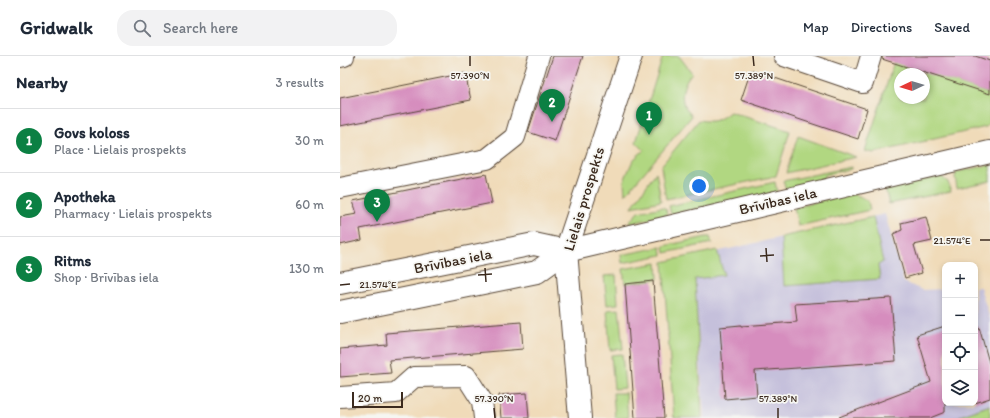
<!DOCTYPE html>
<meta charset="utf-8">
<style>
:root{--surface:#fff;--page:#f2f2f3;--text:#1f2937;--muted:#747a83;--line:#e0e1e3;--accent:#0b8043}
body{margin:0;font-family:Itim,sans-serif;background:var(--page);color:var(--text)}
.controls{position:absolute;right:12px;bottom:12px;display:grid;overflow:hidden;border-radius:8px;box-shadow:0 2px 6px #0003}
.controls button{width:36px;height:36px;display:grid;place-items:center;padding:0;border:0;border-bottom:1px solid var(--line);background:var(--surface);color:var(--text);font:20px sans-serif}
.compass{position:absolute;left:554px;top:12px;width:36px;height:36px;border-radius:50%;background:var(--surface);box-shadow:0 2px 6px #0003;rotate:266deg}
.scale{position:absolute;left:12px;bottom:10px;width:51px;box-sizing:border-box;padding-left:4px;border:2px solid #3b2a1e;border-top:0;font-size:11px;line-height:14px;white-space:nowrap;color:#3b2a1e;-webkit-text-stroke:3px #f6f6f2;paint-order:stroke}
.you{position:absolute;left:359px;top:130px;width:14px;height:14px;margin:-10px;border:3px solid #fff;border-radius:50%;background:#1a73e8;box-shadow:0 0 0 6px #1a73e833}
.badge{display:grid;place-items:center;width:26px;height:26px;border-radius:50%;background:var(--accent);color:#fff;font-size:13px;font-weight:700}
.pin{position:absolute;translate:-50% -33px;filter:drop-shadow(0 1px 2px #0008)}
.pin::after{content:'';position:absolute;top:21px;width:14px;height:12px;background:inherit;clip-path:polygon(0 0,100% 0,50% 100%)}
.list{margin:0;padding:0;list-style:none}
h2{display:flex;justify-content:space-between;align-items:center;height:52px;margin:0;padding:0 16px;font-size:17px}
h2 small{font-size:13px;font-weight:400;color:var(--muted)}
.list li{display:grid;grid-template-columns:26px 1fr auto;gap:12px;align-items:center;box-sizing:border-box;height:64px;padding:0 16px;border-top:1px solid var(--line)}
.list b{display:block;font-size:15px;white-space:nowrap}
.list p{margin:0;font-size:13px;white-space:nowrap;color:var(--muted)}
.list em{font-size:13px;font-style:normal;color:var(--muted)}
.icon{flex:none;width:22px;height:22px;fill:none;stroke:currentColor;stroke-width:2;stroke-linecap:round;stroke-linejoin:round}
.map{position:relative;flex:none;width:650px;height:362px;overflow:hidden}
header{display:flex;align-items:center;gap:24px;box-sizing:border-box;height:56px;padding:0 20px;background:var(--surface);border-bottom:1px solid var(--line)}
header strong{font-size:19px}
nav{display:flex;gap:22px;margin-inline-start:auto;font-size:14px}
.search{width:280px;height:36px;background:var(--page);display:flex;align-items:center;gap:10px;box-sizing:border-box;padding:0 14px;border-radius:16px;color:var(--muted);font-size:15px}
main{display:flex}
aside{flex:1;background:var(--surface)}
.map>svg:first-child{display:block}
.industrial{fill:#c5c0db}
.green{fill:#b1d781;stroke:#768050;fill-rule:evenodd}
.building{fill:#d68dbe}
.lines{fill:none;stroke-linecap:round;stroke-linejoin:round}
.street-casing{stroke:#564535;stroke-width:22}
.secondary-casing{stroke:#564535;stroke-width:24}
.street{stroke:#fff;stroke-width:20}
.secondary{stroke:#fff;stroke-width:22}
.ticks{fill:none;stroke:#3b2a1e;stroke-width:1.5}
.labels{text-anchor:middle;dominant-baseline:central;stroke-width:3.5;stroke-linejoin:round;paint-order:stroke}
.street-label{font-size:15px;fill:#3b2a1e;stroke:#f6f6f2}
.ticks-label{font-size:10px;text-anchor:middle;fill:#3b2a1e;stroke:#f6f6f2;stroke-width:3.5;stroke-linejoin:round;paint-order:stroke}
</style>
<header>
<strong>Gridwalk</strong>
<div class="search"><svg class="icon" aria-label="search" viewBox="0 0 24 24"><circle cx="10" cy="10" r="6"/><path d="M15 15l6 6"/></svg>Search here</div>
<nav><a>Map</a><a>Directions</a><a>Saved</a></nav>
</header>
<main>
<aside>
<h2>Nearby<small>3 results</small></h2>
<ul class="list">
<li><span class="badge">1</span><div><b>Govs koloss</b><p>Place · Lielais prospekts</p></div><em>30 m</em></li>
<li><span class="badge">2</span><div><b>Apotheka</b><p>Pharmacy · Lielais prospekts</p></div><em>60 m</em></li>
<li><span class="badge">3</span><div><b>Ritms</b><p>Shop · Brīvības iela</p></div><em>130 m</em></li>
</ul>
</aside>
<div class="map">
<svg width="650" height="362" viewBox="0 0 650 362">
<rect width="100%" height="100%" fill="#f6f6f2"/>
<filter id="ink" filterUnits="userSpaceOnUse"><feTurbulence type="fractalNoise" baseFrequency=".025" numOctaves="2"/><feDisplacementMap in="SourceGraphic" scale="8" xChannelSelector="R" yChannelSelector="G"/><feConvolveMatrix kernelMatrix="1 2 1 2 8 2 1 2 1" color-interpolation-filters="sRGB"/></filter>
<filter id="wash" filterUnits="userSpaceOnUse"><feTurbulence type="fractalNoise" baseFrequency=".012" numOctaves="4" result="noise"/><feDisplacementMap in="SourceGraphic" scale="16" xChannelSelector="R" yChannelSelector="G"/><feGaussianBlur stdDeviation="0.9" result="paint"/><feColorMatrix in="noise" values="0 0 0 0 0 0 0 0 0 0 0 0 0 0 0 0 0 1.4 0 .05"/><feComposite in="paint" operator="in"/></filter>
<g filter="url(#wash)">
<rect width="100%" height="100%" fill="#f0dbb9"/>
<path class="industrial" d="M545 158 564 226 582 234 605 233V347H635V231H640L650 263V349L615 362H364L353 201Z"/>
<g class="green">
<path d="M323 0H339L352 17C343 26 339 42 346 53 348 55 350 58 352 60L285 139 284 125 293 104 304 94 296 86Z"/>
<path d="M554 6 650 38V66L646 71 534 97 525 95ZM560 18H584V42H560Z"/>
<path d="M390 56 450 75 436 120 326 143 321 110 359 64C374 67 379 64 390 56Z"/>
<path d="M458 80 516 101 446 117Z"/>
<path d="M650 109V125L617 132 615 120 617 116Z"/>
<path d="M511 111V113L484 119V127L446 134 443 125Z"/>
<path d="M316 116 321 145 292 151Z"/>
<path d="M600 120 608 126 611 135 549 148 545 132Z"/>
<path d="M435 126 437 136 331 158 329 150Z"/>
<path d="M509 137 519 140 528 145 530 154 458 170 454 152Z"/>
<path d="M323 151 326 153 327 159 288 168 298 156Z"/>
<path d="M533 161 543 206 538 209 540 223 444 230 441 181Z"/>
<path d="M366 181H370L372 187 325 197 324 190Z"/>
<path d="M321 191 322 199 282 207 281 199Z"/>
<path d="M377 194 384 219 355 223 362 362H334L323 206Z"/>
<path d="M317 207 318 223 285 228 283 213Z"/>
<path d="M276 219 278 248 267 249 264 220Z"/>
<path d="M279 253 283 293 270 294 267 254Z"/>
<path d="M282 298 285 332 274 333 271 299Z"/>
<path d="M273 337H286L288 362H275Z"/>
<path d="M650 349V362H615Z"/>
</g>
<g id="blocks">
<g class="building">
<path d="M213 0H243L215 85 188 76Z"/>
<path d="M542 0H635L650 5V38L542 3Z"/>
<path d="M411 14 527 53 518 83 401 44Z"/>
<path d="M125 17 131 44 0 70V42Z"/>
<path d="M146 118 152 147 20 173 22 184 0 189V161L17 158 13 145Z"/>
<path d="M586 161 592 185 574 189 582 217 565 222 553 178 562 174 561 167Z"/>
<path d="M313 225 324 362H295L285 228Z"/>
<path d="M551 242 556 305 415 315 417 340 385 343 380 271 401 269V270L457 266 455 248Z"/>
<path d="M181 266 183 293 49 304 51 317 0 321V293L47 289 46 277Z"/>
<path d="M605 270V356L590 362H500L499 361 591 326 577 279Z"/>
<path d="M635 271H639L650 310V342L635 347Z"/>
<path d="M187 337 189 362H161L159 339Z"/>
</g>
</g>
</g>
<g filter="url(#ink)">
<use href="#blocks" fill-opacity="0" stroke="#564535" stroke-width="1"/>
<g class="lines">
<g class="street-casing">
<g id="street">
<path d="M444 0 523 27 531 0"/>
<path d="M0 1 4 0"/>
<path d="M0 132 147 103 175 81 199 0"/>
<path d="M0 341 56 337 74 321 126 320 142 345 144 362"/>
</g>
</g>
<g class="secondary-casing">
<g id="secondary">
<path d="M0 227 194 188 226 195"/>
<path d="M0 256 197 216 226 195 650 96"/>
<path d="M240 362 226 195 291 0"/>
</g>
</g>
<use href="#street" class="street"/>
<use href="#secondary" class="secondary"/>
</g>
</g>
<path class="ticks" d="M130 0V10M413 0 414 10M640 184H650M426 192 427 206M420 200 434 199M145 212 146 226M138 219 152 218M0 229 10 228M154 352 155 362M438 352V362"/>
<g class="labels">
<g class="street-label">
<text transform="translate(244 143) rotate(-73)">Lielais prospekts</text>
<text transform="translate(438 145) rotate(-13)">Brīvības iela</text>
<text transform="translate(113 205) rotate(-11)">Brīvības iela</text>
</g>
</g>
<g class="ticks-label">
<text x="130" y="23">57.390°N</text>
<text x="414" y="23">57.389°N</text>
<text x="612" y="188">21.574°E</text>
<text x="38" y="232">21.574°E</text>
<text x="154" y="346">57.390°N</text>
<text x="438" y="346">57.389°N</text>
</g>
</svg>
<div class="controls">
<button>+</button>
<button>−</button>
<button><svg class="icon" aria-label="locate" viewBox="0 0 24 24"><circle cx="12" cy="12" r="6"/><path d="M12 2v4M12 18v4M2 12h4M18 12h4"/></svg></button>
<button><svg class="icon" aria-label="layers" viewBox="0 0 24 24"><path d="M12 4l9 5-9 5-9-5zM3 14l9 5 9-5"/></svg></button>
</div>
<svg class="compass" viewBox="-18 -18 36 36"><path d="M0-13l5 13h-10z" fill="#e53935"/><path d="M0 13l5-13h-10z" fill="#747a83"/></svg>
<div class="scale">20 m</div>
<div class="you"></div>
<div class="pin badge" style="left:309px;top:79px">1</div>
<div class="pin badge" style="left:212px;top:66px">2</div>
<div class="pin badge" style="left:37px;top:166px">3</div>
</div>
</main>
